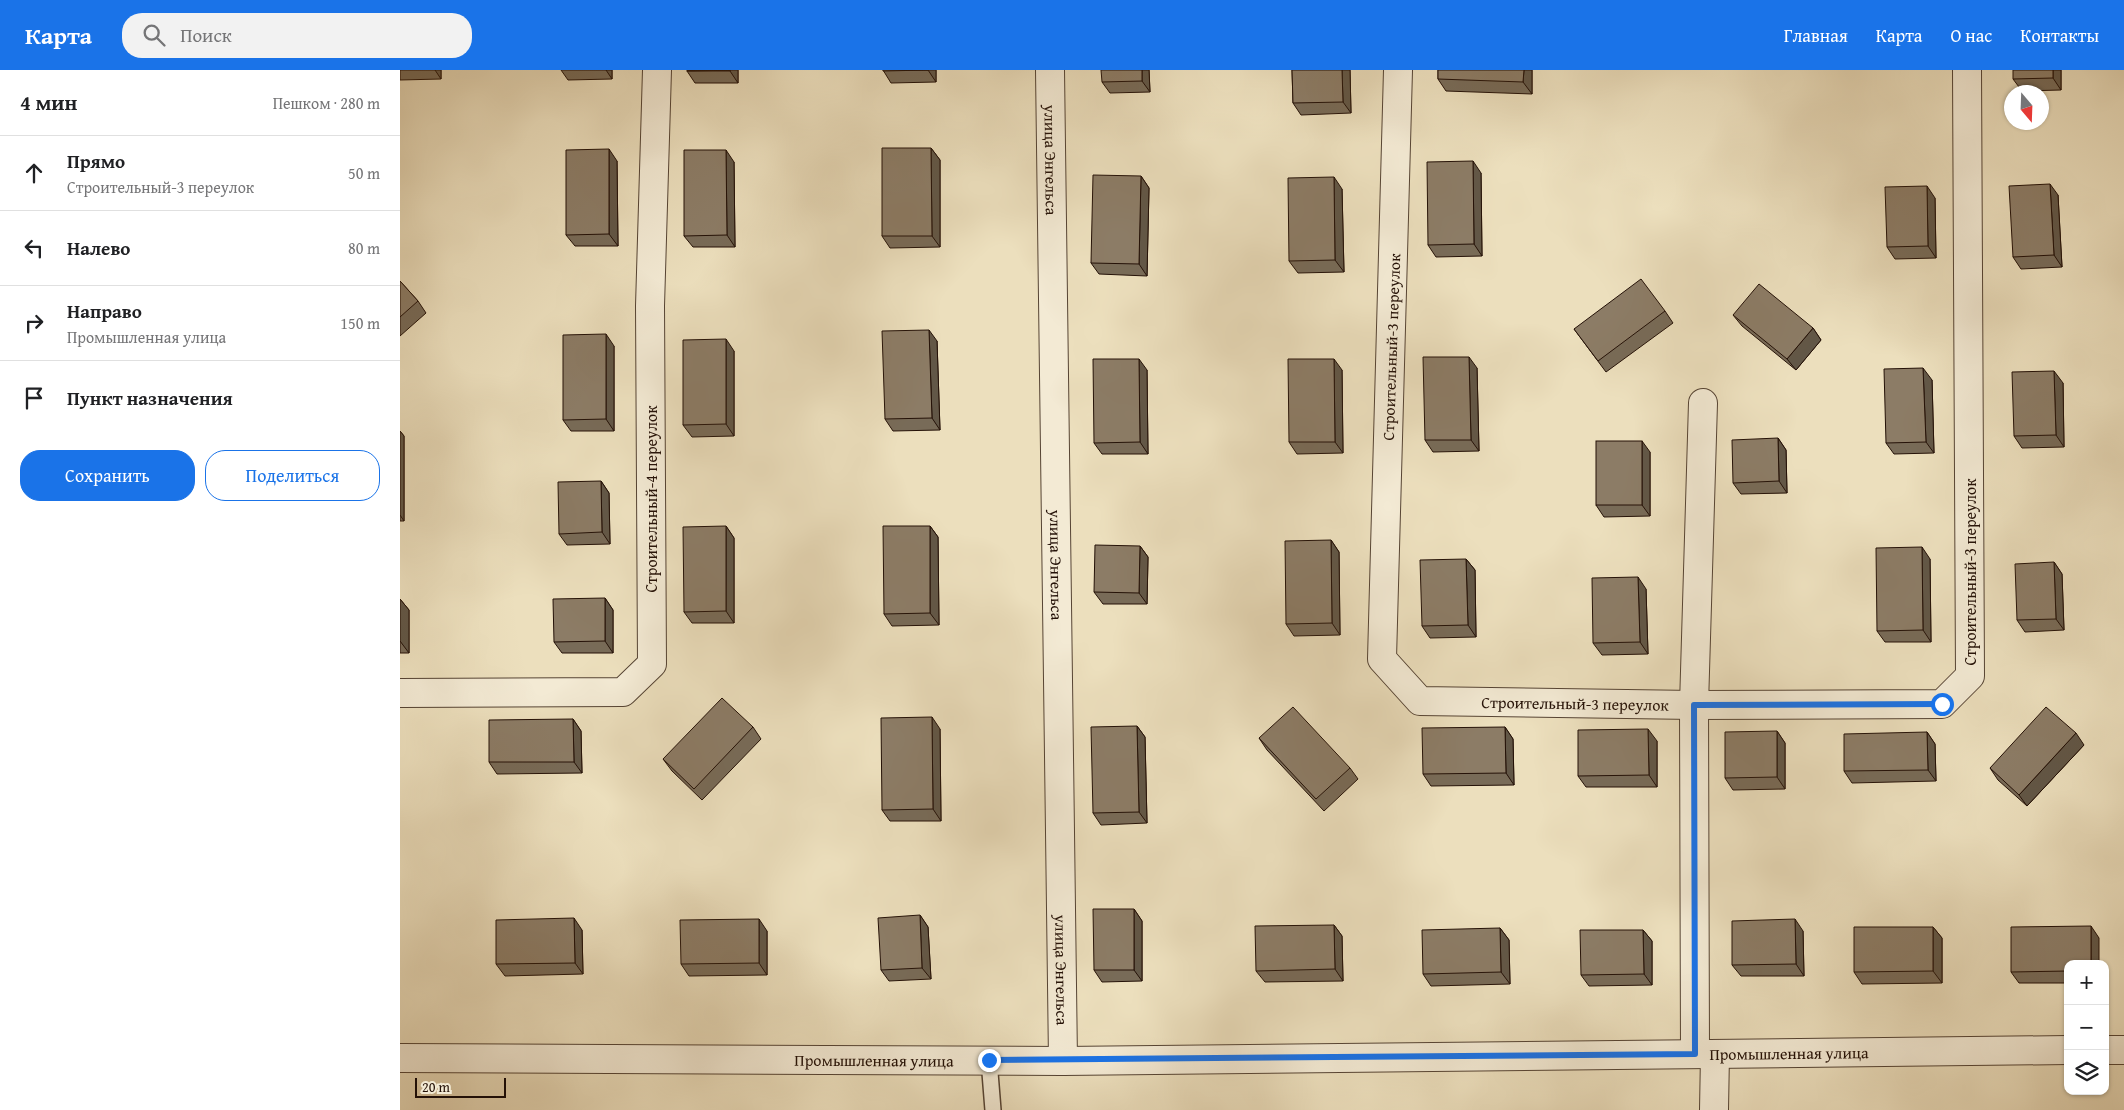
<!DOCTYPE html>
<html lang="ru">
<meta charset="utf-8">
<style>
:root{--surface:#fff;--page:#f2f2f2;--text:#202124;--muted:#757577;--line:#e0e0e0;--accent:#1a73e8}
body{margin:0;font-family:"Gentium Book Plus",serif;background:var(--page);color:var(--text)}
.controls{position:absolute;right:15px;bottom:15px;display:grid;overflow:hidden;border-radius:10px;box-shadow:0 1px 4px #0004}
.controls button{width:45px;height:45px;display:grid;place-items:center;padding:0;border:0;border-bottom:1px solid var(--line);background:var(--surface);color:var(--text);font:25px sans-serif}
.compass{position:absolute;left:1604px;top:15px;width:45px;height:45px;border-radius:50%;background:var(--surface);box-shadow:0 1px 4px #0004;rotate:161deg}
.scale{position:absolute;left:15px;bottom:12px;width:91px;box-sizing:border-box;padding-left:5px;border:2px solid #241107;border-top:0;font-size:14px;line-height:18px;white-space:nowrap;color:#241107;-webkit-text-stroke:4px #f3ead4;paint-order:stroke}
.stop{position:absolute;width:15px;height:15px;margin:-11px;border:4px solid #1a73e8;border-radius:50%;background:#fff}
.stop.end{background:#1a73e8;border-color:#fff;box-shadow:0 1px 5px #0008}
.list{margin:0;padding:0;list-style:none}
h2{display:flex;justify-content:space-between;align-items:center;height:65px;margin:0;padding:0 20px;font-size:21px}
h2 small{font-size:16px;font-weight:400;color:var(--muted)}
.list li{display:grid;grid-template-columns:32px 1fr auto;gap:15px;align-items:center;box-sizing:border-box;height:75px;padding:0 20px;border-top:1px solid var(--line)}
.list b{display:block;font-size:19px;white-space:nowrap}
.list p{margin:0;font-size:16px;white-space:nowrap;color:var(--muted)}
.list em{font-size:16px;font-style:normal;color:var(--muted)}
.actions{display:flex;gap:10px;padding:15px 20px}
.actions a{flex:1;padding:11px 0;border:1px solid var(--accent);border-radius:20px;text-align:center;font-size:18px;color:var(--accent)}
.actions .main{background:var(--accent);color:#fff}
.icon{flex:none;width:28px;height:28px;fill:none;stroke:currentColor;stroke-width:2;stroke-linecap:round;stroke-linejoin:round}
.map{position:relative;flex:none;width:1724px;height:1040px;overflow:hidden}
header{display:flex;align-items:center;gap:30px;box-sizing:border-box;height:70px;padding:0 25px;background:var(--accent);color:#fff}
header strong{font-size:24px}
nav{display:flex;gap:28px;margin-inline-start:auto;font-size:18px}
.search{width:350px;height:45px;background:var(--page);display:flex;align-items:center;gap:12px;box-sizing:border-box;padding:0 18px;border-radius:20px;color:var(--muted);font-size:19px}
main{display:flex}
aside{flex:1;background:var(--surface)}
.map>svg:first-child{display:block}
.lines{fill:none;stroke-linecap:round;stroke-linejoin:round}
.lane-casing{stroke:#564434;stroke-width:18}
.street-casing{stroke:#564434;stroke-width:30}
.lane{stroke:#f3ead4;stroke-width:15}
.street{stroke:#f3ead4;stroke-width:28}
.wall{fill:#786b58;stroke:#241107}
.shaded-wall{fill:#625747;stroke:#241107}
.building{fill:#8c7c66;stroke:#241107}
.route{stroke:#1a73e8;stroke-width:6}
.labels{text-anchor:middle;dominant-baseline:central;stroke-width:5;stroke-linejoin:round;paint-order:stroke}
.street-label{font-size:16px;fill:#241107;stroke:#f3ead4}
</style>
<header>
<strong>Карта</strong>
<div class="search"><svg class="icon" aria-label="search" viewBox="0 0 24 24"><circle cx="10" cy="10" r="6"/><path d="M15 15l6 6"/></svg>Поиск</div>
<nav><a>Главная</a><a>Карта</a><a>О нас</a><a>Контакты</a></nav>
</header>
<main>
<aside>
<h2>4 мин<small>Пешком · 280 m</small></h2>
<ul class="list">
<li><svg class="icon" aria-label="ahead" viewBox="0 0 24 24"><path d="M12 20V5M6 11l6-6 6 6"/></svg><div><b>Прямо</b><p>Строительный-3 переулок</p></div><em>50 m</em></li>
<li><svg class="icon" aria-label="left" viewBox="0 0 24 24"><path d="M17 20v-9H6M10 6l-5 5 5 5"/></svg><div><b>Налево</b></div><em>80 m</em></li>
<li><svg class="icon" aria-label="right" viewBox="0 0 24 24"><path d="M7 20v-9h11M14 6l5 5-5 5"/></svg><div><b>Направо</b><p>Промышленная улица</p></div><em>150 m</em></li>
<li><svg class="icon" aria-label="arrive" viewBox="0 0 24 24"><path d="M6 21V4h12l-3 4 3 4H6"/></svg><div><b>Пункт назначения</b></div></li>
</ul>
<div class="actions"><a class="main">Сохранить</a><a>Поделиться</a></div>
</aside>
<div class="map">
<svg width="1724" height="1040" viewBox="0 0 1724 1040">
<rect width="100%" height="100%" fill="#ecdfbd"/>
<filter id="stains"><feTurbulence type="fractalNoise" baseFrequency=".004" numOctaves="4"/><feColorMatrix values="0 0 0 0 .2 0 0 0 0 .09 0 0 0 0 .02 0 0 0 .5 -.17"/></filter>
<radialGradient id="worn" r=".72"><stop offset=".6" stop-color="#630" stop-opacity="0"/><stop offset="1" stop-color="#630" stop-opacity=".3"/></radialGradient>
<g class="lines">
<g class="lane-casing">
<path id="lane" d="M589 990 593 1040"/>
</g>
<g class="street-casing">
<g id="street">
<path id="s1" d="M650 0 663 991"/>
<path id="s2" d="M998 0 982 589 1020 631 1294 635 1542 634 1570 606 1567 0"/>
<path d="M0 623 223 622 252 594 250 236 257 0"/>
<path d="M1705 980H1724"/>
<path d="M1295 984 1294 635 1303 333"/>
<path id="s3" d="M0 988 663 991 1668 980"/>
<path d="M1314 1040 1315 984"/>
</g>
</g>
<use href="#lane" class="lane"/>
<use href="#street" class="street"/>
</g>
<g class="wall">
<path d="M0 0H41V9L0 10Z"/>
<path d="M161 0H212V9L168 10Z"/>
<path d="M338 0V13H295L287 1Z"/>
<path d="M483 0H536V12L491 13Z"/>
<path d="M749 0 750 22 710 23 702 12Z"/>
<path d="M892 0H950L951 43 901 45 893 33Z"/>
<path d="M1038 0H1132V24L1046 21 1038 9Z"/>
<path d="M1661 0V20L1622 21 1613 9Z"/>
<path d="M531 78 540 90V177L490 178 482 166Z"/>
<path d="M217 91 218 176H175L166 165Z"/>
<path d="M334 92 335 177H293L284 166Z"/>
<path d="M1081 103 1082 186 1036 187 1028 175Z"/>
<path d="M741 106 749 118 747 206 699 204 691 193Z"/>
<path d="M942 119 944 202 898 203 889 191Z"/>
<path d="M1658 125 1662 197 1621 199 1613 187Z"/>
<path d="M1535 128 1536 188 1495 189 1487 177Z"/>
<path d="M0 211 18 231 26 243 0 266Z"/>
<path d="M1265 241 1273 253 1206 302 1174 259Z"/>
<path d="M1333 245 1413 258 1421 270 1396 300 1342 256Z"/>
<path d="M537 271 540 360 493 361 485 349Z"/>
<path d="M214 276V361H171L163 350Z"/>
<path d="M334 281V366L292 367 283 355Z"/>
<path d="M1077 298 1079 381 1033 382 1025 370Z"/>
<path d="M747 300 748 384H702L694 373Z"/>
<path d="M942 300 943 383 897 384 889 372Z"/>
<path d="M1532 310 1534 383 1494 384 1486 373Z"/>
<path d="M1663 313 1664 377 1622 378 1614 366Z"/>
<path d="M0 361 4 366V451H0Z"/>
<path d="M1378 368 1386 380 1387 423 1341 424 1333 413Z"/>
<path d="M1250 382V446L1204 447 1196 435Z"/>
<path d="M201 411 209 423 210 474 167 475 159 464Z"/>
<path d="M326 456 334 468V553H292L284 542Z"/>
<path d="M530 456 538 467 539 555 492 556 484 544Z"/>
<path d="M931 470 939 482 940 565 894 566 886 554Z"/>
<path d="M740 476 748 487 747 534H703L694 522Z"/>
<path d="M1066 489 1075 500 1076 567 1030 568 1022 556Z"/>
<path d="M1530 489 1531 572H1485L1477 561Z"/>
<path d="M1654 492 1662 504 1664 560 1625 562 1617 550Z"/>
<path d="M1246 519 1248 584 1202 585 1193 573Z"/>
<path d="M205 528 213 540V583H162L154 572Z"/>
<path d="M0 529 9 540V583H0Z"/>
<path d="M173 649 181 661 182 703 97 704 89 692Z"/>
<path d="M737 656 745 667 747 753 701 755 693 743Z"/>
<path d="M353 657 361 669 302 730 272 701 263 689Z"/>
<path d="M1105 657 1113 669 1114 715 1031 716 1023 704Z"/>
<path d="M540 659 541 751H490L482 740Z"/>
<path d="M1377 661 1385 673V719L1333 720 1325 708Z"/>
<path d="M1527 662 1535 674 1536 711 1452 713 1444 701Z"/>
<path d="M859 668 950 698 958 709 924 741 867 680Z"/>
<path d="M1257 671V717H1186L1178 706Z"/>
<path d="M1684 675 1627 736 1598 710 1590 698Z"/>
<path d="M734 839 742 851V911L702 912 694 900Z"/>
<path d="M520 845 528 857 531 909 489 911 481 900Z"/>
<path d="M934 855 942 866 943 911 865 912 856 901Z"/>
<path d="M1533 857 1542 868V913L1462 914 1454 902Z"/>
<path d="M1100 858 1109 870 1110 914 1031 916 1023 904Z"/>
<path d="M182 860 183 904 105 906 96 894Z"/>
<path d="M1243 860 1252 871V915L1189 916 1181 905Z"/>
<path d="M367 861V905L289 906 281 894Z"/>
<path d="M1403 861 1404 906H1341L1332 895Z"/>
<path d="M1699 868 1668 894V913H1619L1611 902Z"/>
</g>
<g class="shaded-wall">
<path d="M35 0H41V9Z"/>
<path d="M206 0H212V9Z"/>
<path d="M330 0H338V13L330 1Z"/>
<path d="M528 0H536V12Z"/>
<path d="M742 0H749L750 22 742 11Z"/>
<path d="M942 0H950L951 43 943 32Z"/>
<path d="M1124 0H1132V24L1123 12Z"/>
<path d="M1653 0H1661V20L1653 8Z"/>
<path d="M531 78 540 90V177L532 166Z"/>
<path d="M209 79 217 91 218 176 209 164Z"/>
<path d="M326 80 334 92 335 177 327 165Z"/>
<path d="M1073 91 1081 103 1082 186 1074 174Z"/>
<path d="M741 106 749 118 747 206 739 194Z"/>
<path d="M934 107 942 119 944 202 935 190Z"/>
<path d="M1650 114 1658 125 1662 197 1654 185Z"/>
<path d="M1527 116 1535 128 1536 188 1528 176Z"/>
<path d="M1413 258 1421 270 1396 300 1387 289Z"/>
<path d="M529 260 537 271 540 360 532 348Z"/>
<path d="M206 264 214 276V361L206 349Z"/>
<path d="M326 269 334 281V366L326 354Z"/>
<path d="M1069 287 1077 298 1079 381 1071 370Z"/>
<path d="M739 289 747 300 748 384 740 372Z"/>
<path d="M934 289 942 300 943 383 935 372Z"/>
<path d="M1523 298 1532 310 1534 383 1526 372Z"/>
<path d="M1654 301 1663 313 1664 377 1656 365Z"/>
<path d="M0 361 4 366V451L0 445Z"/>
<path d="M1378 368 1386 380 1387 423 1379 411Z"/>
<path d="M1242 371 1250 382V446L1242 435Z"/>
<path d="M201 411 209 423 210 474 202 462Z"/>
<path d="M326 456 334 468V553L326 541Z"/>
<path d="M530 456 538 467 539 555 530 543Z"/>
<path d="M931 470 939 482 940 565 932 553Z"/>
<path d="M740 476 748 487 747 534 739 523Z"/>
<path d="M1522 477 1530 489 1531 572 1523 560Z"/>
<path d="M1066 489 1075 500 1076 567 1068 555Z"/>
<path d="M1654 492 1662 504 1664 560 1656 549Z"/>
<path d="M1238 507 1246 519 1248 584 1240 572Z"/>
<path d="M205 528 213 540V583L205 571Z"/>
<path d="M0 529 9 540V583L0 571Z"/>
<path d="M532 647 540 659 541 751 533 739Z"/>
<path d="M173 649 181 661 182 703 174 692Z"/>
<path d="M737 656 745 667 747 753 739 742Z"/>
<path d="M1105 657 1113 669 1114 715 1106 703Z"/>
<path d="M1248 659 1257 671V717L1249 705Z"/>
<path d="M1377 661 1385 673V719L1377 707Z"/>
<path d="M1527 662 1535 674 1536 711 1528 700Z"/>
<path d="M1676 663 1684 675 1627 736 1619 725Z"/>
<path d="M734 839 742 851V911L734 900Z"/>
<path d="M520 845 528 857 531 909 522 898Z"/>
<path d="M174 848 182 860 183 904 175 893Z"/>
<path d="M359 849 367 861V905L359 893Z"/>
<path d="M1395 849 1403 861 1404 906 1396 894Z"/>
<path d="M934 855 942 866 943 911 935 899Z"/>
<path d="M1691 856 1699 868V894H1691Z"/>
<path d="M1533 857 1542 868V913L1533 901Z"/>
<path d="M1100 858 1109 870 1110 914 1101 902Z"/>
<path d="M1243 860 1252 871V915L1244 904Z"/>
</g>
<g class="building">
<rect x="287" y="0" width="43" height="1"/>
<path d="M483 0H528L483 1Z"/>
<path d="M701 0H742V11L702 12Z"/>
<path d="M892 0H942L943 32 893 33Z"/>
<path d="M1038 0H1124L1123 12 1038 9Z"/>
<path d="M1613 0H1653V8L1613 9Z"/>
<path d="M482 78H531L532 166H482Z"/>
<path d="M209 79V164L166 165V80Z"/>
<path d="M284 80H326L327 165 284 166Z"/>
<path d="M1073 91 1074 174 1028 175 1027 92Z"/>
<path d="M693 105 741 106 739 194 691 193Z"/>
<path d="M934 107 935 190 889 191 888 108Z"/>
<path d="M1650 114 1654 185 1613 187 1609 116Z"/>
<path d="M1527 116 1528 176 1487 177 1485 117Z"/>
<path d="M1241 209 1265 241 1198 291 1174 259Z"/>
<path d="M0 211 18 231 0 247Z"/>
<path d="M1359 214 1413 258 1387 289 1333 245Z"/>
<path d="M529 260 532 348 485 349 482 261Z"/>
<path d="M206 264V349L163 350V265Z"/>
<path d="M326 269V354L283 355V270Z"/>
<path d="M1023 287H1069L1071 370H1025Z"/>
<path d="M693 289H739L740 372 694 373Z"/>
<path d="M888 289H934L935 372H889Z"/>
<path d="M1523 298 1526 372 1486 373 1484 299Z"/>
<path d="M1654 301 1656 365 1614 366 1612 302Z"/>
<path d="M1378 368 1379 411 1333 413 1332 370Z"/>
<rect x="1196" y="371" width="46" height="64"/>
<path d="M201 411 202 462 159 464 158 412Z"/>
<path d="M326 456V541L284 542 283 457Z"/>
<path d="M483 456H530V543L484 544Z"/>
<path d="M931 470 932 553 886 554 885 471Z"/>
<path d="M695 475 740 476 739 523 694 522Z"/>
<path d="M1522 477 1523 560 1477 561 1476 478Z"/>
<path d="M1066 489 1068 555 1022 556 1020 490Z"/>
<path d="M1654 492 1656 549 1617 550 1615 494Z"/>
<path d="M1238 507 1240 572 1193 573 1192 508Z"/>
<path d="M205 528V571L154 572 153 529Z"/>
<path d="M322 628 353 657 294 719 263 689Z"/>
<path d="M893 637 950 698 916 729 859 668Z"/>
<path d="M1646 637 1676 663 1619 725 1590 698Z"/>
<path d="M532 647 533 739 482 740 481 648Z"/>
<path d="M173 649 174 692H89V650Z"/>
<path d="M737 656 739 742 693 743 691 657Z"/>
<path d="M1105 657 1106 703 1023 704 1022 658Z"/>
<path d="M1248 659 1249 705 1178 706V660Z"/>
<path d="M1377 661V707L1325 708V662Z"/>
<path d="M1527 662 1528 700 1444 701V664Z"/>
<path d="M693 839H734V900H694Z"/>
<path d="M520 845 522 898 481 900 478 848Z"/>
<path d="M174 848 175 893 96 894V850Z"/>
<path d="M359 849V893L281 894 280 850Z"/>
<path d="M1395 849 1396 894 1332 895V851Z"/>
<path d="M934 855 935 899 856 901 855 856Z"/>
<path d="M1691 856V894H1668V901L1611 902V857Z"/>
<path d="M1454 857H1533V901L1454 902Z"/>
<path d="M1100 858 1101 902 1023 904 1022 860Z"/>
<path d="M1180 860H1243L1244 904 1181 905Z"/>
</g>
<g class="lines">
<path class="route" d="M589 990 1295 984 1294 635 1542 634"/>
</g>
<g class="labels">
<g class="street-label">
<text stroke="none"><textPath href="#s1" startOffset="90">улица Энгельса</textPath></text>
<text transform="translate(991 277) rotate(-88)">Строительный-3 переулок</text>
<text transform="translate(251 429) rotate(-90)">Строительный-4 переулок</text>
<text stroke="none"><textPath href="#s1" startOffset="495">улица Энгельса</textPath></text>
<text transform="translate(1570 502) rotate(-90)">Строительный-3 переулок</text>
<text stroke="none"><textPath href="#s2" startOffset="801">Строительный-3 переулок</textPath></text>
<text stroke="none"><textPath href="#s1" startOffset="900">улица Энгельса</textPath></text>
<text stroke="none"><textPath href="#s3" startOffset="1389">Промышленная улица</textPath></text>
<text stroke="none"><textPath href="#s3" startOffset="474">Промышленная улица</textPath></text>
</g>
</g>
<rect width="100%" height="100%" filter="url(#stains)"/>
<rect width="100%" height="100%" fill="url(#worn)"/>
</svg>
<div class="controls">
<button>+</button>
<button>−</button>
<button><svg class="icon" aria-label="layers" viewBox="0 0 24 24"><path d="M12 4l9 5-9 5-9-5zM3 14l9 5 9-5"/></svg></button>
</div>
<svg class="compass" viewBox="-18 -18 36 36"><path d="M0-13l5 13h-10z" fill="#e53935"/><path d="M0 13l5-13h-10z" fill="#757577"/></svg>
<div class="scale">20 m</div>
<div class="stop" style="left:1542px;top:634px"></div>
<div class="stop end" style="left:589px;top:990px"></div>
</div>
</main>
